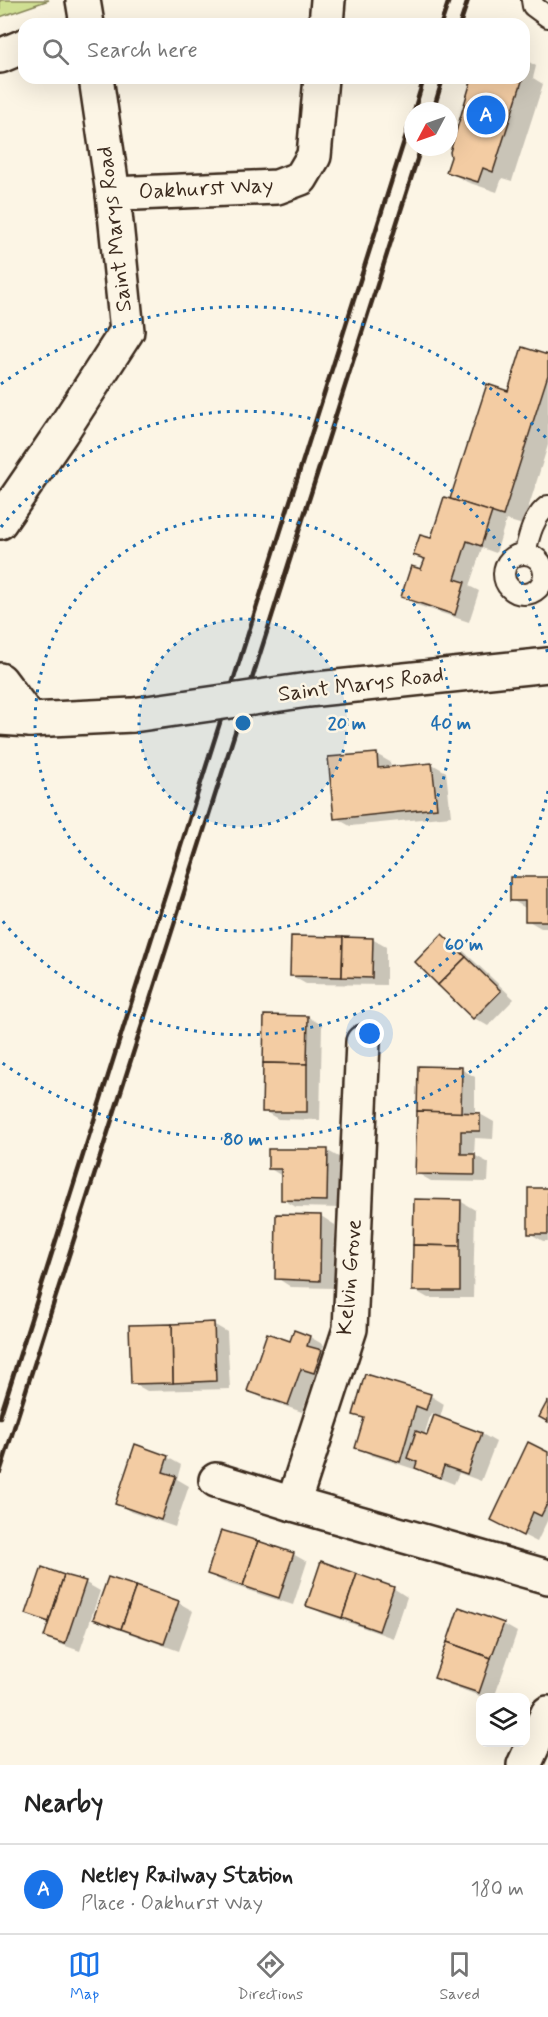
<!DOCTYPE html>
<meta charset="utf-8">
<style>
:root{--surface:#fff;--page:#f6f6f6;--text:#222;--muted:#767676;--line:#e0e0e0;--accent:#1a73e8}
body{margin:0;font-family:Mynerve,sans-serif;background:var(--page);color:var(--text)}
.controls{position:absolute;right:18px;bottom:18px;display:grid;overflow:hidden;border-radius:12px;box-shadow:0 6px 24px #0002}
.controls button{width:54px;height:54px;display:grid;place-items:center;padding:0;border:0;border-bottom:2px solid var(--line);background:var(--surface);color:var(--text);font:30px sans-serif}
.compass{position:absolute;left:404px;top:102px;width:54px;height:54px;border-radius:50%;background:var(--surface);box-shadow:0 6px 24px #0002;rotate:229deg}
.you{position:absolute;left:370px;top:1034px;width:21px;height:21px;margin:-15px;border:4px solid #fff;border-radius:50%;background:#1a73e8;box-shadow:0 0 0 9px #1a73e833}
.badge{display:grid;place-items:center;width:39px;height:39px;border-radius:50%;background:var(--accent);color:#fff;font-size:20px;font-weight:700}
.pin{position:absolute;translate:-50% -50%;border:3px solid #fff;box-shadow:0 2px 6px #0006}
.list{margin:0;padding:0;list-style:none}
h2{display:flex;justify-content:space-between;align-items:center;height:78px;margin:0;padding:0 24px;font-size:26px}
h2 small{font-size:20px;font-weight:400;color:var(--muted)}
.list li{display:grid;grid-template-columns:39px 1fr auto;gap:18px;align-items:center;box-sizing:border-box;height:90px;padding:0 24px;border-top:2px solid var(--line)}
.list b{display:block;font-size:22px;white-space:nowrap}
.list p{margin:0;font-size:20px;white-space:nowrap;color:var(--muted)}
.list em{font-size:20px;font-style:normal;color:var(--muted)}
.icon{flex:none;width:33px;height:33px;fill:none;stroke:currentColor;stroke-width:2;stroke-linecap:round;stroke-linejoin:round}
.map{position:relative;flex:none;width:548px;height:1765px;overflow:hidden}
.search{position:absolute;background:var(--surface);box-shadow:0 6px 24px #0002;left:18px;right:18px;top:18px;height:66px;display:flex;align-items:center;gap:15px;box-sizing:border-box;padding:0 21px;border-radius:18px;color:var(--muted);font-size:22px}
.sheet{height:168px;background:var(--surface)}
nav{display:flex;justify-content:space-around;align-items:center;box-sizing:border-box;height:84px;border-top:2px solid var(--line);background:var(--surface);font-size:16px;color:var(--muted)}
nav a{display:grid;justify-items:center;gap:3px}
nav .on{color:var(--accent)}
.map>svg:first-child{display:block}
.green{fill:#d0df93;stroke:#868458;stroke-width:1.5}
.shadow{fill:#0003;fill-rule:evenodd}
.building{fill:#f3cca3;stroke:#3b2a1e;stroke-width:1.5}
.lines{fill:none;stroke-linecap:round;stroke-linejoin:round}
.service-casing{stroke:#3b2a1e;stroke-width:24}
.minor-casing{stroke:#3b2a1e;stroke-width:38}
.tertiary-casing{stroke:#3b2a1e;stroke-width:38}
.service{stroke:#fcf5e5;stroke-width:20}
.minor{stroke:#fcf5e5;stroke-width:33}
.tertiary{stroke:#fcf5e5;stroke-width:33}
.rail{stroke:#3b2a1e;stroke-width:4.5}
.tertiary-bridge-casing{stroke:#3b2a1e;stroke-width:38;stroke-linecap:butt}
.tertiary-bridge{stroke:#fcf5e5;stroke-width:33}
.ring{fill:none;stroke:#1f6fb2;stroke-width:3;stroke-dasharray:3 6}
.labels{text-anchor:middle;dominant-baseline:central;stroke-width:5;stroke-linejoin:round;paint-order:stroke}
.street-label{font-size:22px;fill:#3b2a1e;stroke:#fcf5e5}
.centre{fill:#1f6fb2;stroke:#fcf5e5;stroke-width:3}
.ring-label{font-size:18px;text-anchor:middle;font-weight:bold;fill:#1f6fb2;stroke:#fcf5e5;stroke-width:5;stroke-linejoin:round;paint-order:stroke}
</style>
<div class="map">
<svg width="548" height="1765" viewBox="0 0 548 1765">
<rect width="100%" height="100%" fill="#fcf5e5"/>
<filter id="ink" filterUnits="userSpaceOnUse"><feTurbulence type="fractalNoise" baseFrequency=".0167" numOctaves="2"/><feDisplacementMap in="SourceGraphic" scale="12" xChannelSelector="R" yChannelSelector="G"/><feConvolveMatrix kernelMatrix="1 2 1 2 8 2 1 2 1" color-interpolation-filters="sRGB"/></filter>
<g filter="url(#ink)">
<path class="green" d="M0 0H49L0 17Z"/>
<g class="shadow">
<path d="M524 59 536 66 533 78 543 84 512 181 502 178 497 192 467 182 448 171 474 78H524Z"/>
<path d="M548 357V445L523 525 506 520 496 553 482 548 469 586 479 591 469 622 417 605 403 597 422 571 425 561 415 555 432 540 458 503 509 392Z"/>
<path d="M376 754 390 762 391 768 432 764 446 772 451 816 350 826 336 818Z"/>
<path d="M548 878V928H541L527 920V909L512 900Z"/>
<path d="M442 936 456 944 514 999 488 1026 474 1018Z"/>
<path d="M372 939 386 947V985L306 984 292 976Z"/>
<path d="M308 1017 322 1025 320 1120 278 1119 264 1111Z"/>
<path d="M461 1069 475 1077V1114H480L494 1122 493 1139 475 1138 474 1155 489 1163 488 1182 431 1181 417 1173Z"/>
<path d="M328 1151 342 1159 341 1208 296 1207 282 1199V1176L269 1168Z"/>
<path d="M548 1190V1241H543L529 1233Z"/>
<path d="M460 1201 475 1210 473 1298H428L414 1290Z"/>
<path d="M321 1216 335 1225 334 1288 291 1287 277 1278Z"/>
<path d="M213 1324 227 1332 230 1389 147 1391 133 1383Z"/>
<path d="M294 1332 310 1337 324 1345 321 1352 335 1360 328 1380 315 1376 302 1412 262 1398 248 1390 291 1343Z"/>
<path d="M366 1376 431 1396 444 1404 440 1418 482 1434 496 1442 481 1481 459 1473 454 1484 431 1475 415 1466 414 1469 371 1455 357 1447 365 1420 355 1414ZM431 1413 436 1415 428 1437 424 1436Z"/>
<path d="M548 1454V1519L537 1542 507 1527Z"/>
<path d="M167 1457 181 1465 177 1479 189 1486 175 1527 131 1512 117 1503Z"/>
<path d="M293 1554 307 1562 293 1605 223 1582 209 1574Z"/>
<path d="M43 1569 86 1583 100 1591 80 1651 60 1644 46 1636 50 1624 28 1613Z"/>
<path d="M109 1578 179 1603 193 1611 179 1651 109 1626 95 1618Z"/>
<path d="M393 1588 407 1597 393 1638 322 1613 308 1605Z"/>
<path d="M503 1624 517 1632 494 1698H485L450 1685 436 1677Z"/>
</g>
<g class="building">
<path d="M472 78H523L493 172 483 168 478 182 446 172 451 157 450 152Z"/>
<path d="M522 347 548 355V375L503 516 450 499 487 384 508 391Z"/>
<path d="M444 497 492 512 481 546 467 541 455 579 465 582 455 615 401 597 411 566 421 569 425 559 413 555 420 535 431 538Z"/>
<path d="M377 753 378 768 432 763 437 808 334 819 328 757Z"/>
<path d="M510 877H548V921H525V901H510Z"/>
<path d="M442 934 466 957 438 985 415 962Z"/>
<path d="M291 936 343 937 342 977 290 976Z"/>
<path d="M343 937 373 938 372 978 342 977Z"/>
<path d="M466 957 501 991 473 1019 438 985Z"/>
<path d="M264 1015 308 1016 307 1064 263 1063Z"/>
<path d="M263 1063 307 1064V1112H262Z"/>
<path d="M418 1066 462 1067 461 1113 417 1111Z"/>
<path d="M417 1111 480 1113V1131H461V1154H475V1175L415 1174Z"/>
<path d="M268 1149H328L327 1201 281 1200V1169H268Z"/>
<rect x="528" y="1188" width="20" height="46"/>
<path d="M414 1199 461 1200 460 1246 413 1245Z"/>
<path d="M276 1214 321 1215 320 1281 275 1279Z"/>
<path d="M413 1245 460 1246V1291H412Z"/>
<path d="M214 1322 216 1381 173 1383 172 1324Z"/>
<path d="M172 1324 173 1383 131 1384 129 1325Z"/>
<path d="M294 1330 310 1336 307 1346 322 1350 314 1373 301 1369 288 1405 247 1391 267 1333 290 1341Z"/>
<path d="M365 1374 431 1394 426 1410 416 1406 400 1462 355 1448 364 1418 353 1415Z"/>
<path d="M548 1400V1422L539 1417Z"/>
<path d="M434 1415 482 1433 467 1474 444 1466 440 1478 415 1468 417 1462 407 1458 416 1431 427 1435Z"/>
<path d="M528 1442 548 1452V1502L541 1516 533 1512 523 1536 491 1520Z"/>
<path d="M135 1444 168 1456 163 1472 176 1476 161 1520 115 1504Z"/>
<path d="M221 1530 258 1541 243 1586 207 1574Z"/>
<path d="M258 1541 294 1553 279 1598 243 1586Z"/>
<path d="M321 1561 357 1574 342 1618 306 1606Z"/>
<path d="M42 1567 64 1575 49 1622 26 1614Z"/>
<path d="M357 1574 394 1587 379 1631 342 1618Z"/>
<path d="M64 1575 86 1581 65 1644 44 1637Z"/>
<path d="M108 1577 136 1586 121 1629 93 1619Z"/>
<path d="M136 1586 179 1601 164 1644 121 1629Z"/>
<path d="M459 1607 504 1623 491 1658 447 1642Z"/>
<path d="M447 1642 491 1658 479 1693 434 1678Z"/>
</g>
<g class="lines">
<g class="service-casing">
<g id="service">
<path d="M532 0 533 6 548 17"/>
<path d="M525 553C529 536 533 517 548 506"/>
<circle cx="524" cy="574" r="20"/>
</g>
</g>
<g class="minor-casing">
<g id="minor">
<path d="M83 0 87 24"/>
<path d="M326 24 328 0"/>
<path d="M0 56 24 46"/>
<path d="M113 194 277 187 301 178 314 156 321 78"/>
<path d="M0 522 61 433 127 331 113 194 96 78"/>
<path d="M0 680 30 720"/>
<path d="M216 1480 293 1504 548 1577"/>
<path d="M293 1504 350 1329 363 1042"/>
<path d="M524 1765 548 1713"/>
</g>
</g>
<g class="tertiary-casing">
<g id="tertiary">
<path d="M308 690 548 665"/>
<path d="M0 718 30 720 133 715"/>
</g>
</g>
<use href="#service" class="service"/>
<use href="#minor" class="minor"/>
<use href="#tertiary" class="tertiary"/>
<g class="rail">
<path d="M441 24 449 0"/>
<path d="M460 24 468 0"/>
<path d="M414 111 424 78"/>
<path d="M433 111 443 78"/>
<path d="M0 1417 413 113"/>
<path d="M0 1472 421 147"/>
</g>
<g class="tertiary-bridge-casing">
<path id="tertiary-bridge" d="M133 715 308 690"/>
</g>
<use href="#tertiary-bridge" class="tertiary-bridge"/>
</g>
</g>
<circle cx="243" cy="723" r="104" fill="#1f6fb2" fill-opacity=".12"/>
<g class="ring">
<circle cx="243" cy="723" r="104"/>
<circle cx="243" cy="723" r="208"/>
<path d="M548 791A312 312 0 0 1 1 919M1 527A312 312 0 0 1 548 655"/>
<path d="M547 1007A416 416 0 0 1 1 1062M1 384A416 416 0 0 1 547 439"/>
</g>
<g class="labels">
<g class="street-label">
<text transform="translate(206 189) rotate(-3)">Oakhurst Way</text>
<text transform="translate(115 229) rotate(-97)">Saint Marys Road</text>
<text transform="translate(361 685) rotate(-7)">Saint Marys Road</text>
<text transform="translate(350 1277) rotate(-85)">Kelvin Grove</text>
</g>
</g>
<circle cx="243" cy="723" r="9" class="centre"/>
<g class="ring-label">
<text x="347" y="729">20 m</text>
<text x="451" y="729">40 m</text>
<text x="464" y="950">60 m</text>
<text x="243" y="1145">80 m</text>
</g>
</svg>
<div class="controls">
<button><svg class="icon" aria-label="layers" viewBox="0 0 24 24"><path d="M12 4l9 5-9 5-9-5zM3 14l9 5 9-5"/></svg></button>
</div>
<svg class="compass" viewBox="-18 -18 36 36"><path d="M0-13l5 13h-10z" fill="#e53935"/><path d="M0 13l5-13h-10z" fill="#767676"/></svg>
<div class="you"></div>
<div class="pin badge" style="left:486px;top:115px">A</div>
<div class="search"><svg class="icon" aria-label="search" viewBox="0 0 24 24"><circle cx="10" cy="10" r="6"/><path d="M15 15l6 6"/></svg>Search here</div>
</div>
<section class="sheet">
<h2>Nearby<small></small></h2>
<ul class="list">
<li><span class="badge">A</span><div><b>Netley Railway Station</b><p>Place · Oakhurst Way</p></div><em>180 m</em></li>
</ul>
</section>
<nav>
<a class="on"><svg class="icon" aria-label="map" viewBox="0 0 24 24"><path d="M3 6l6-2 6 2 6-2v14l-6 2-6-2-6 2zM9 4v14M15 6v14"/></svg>Map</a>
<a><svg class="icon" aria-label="directions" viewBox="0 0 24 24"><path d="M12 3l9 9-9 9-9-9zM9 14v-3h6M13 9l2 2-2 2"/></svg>Directions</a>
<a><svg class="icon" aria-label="saved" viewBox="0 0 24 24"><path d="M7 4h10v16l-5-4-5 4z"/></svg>Saved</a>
</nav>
